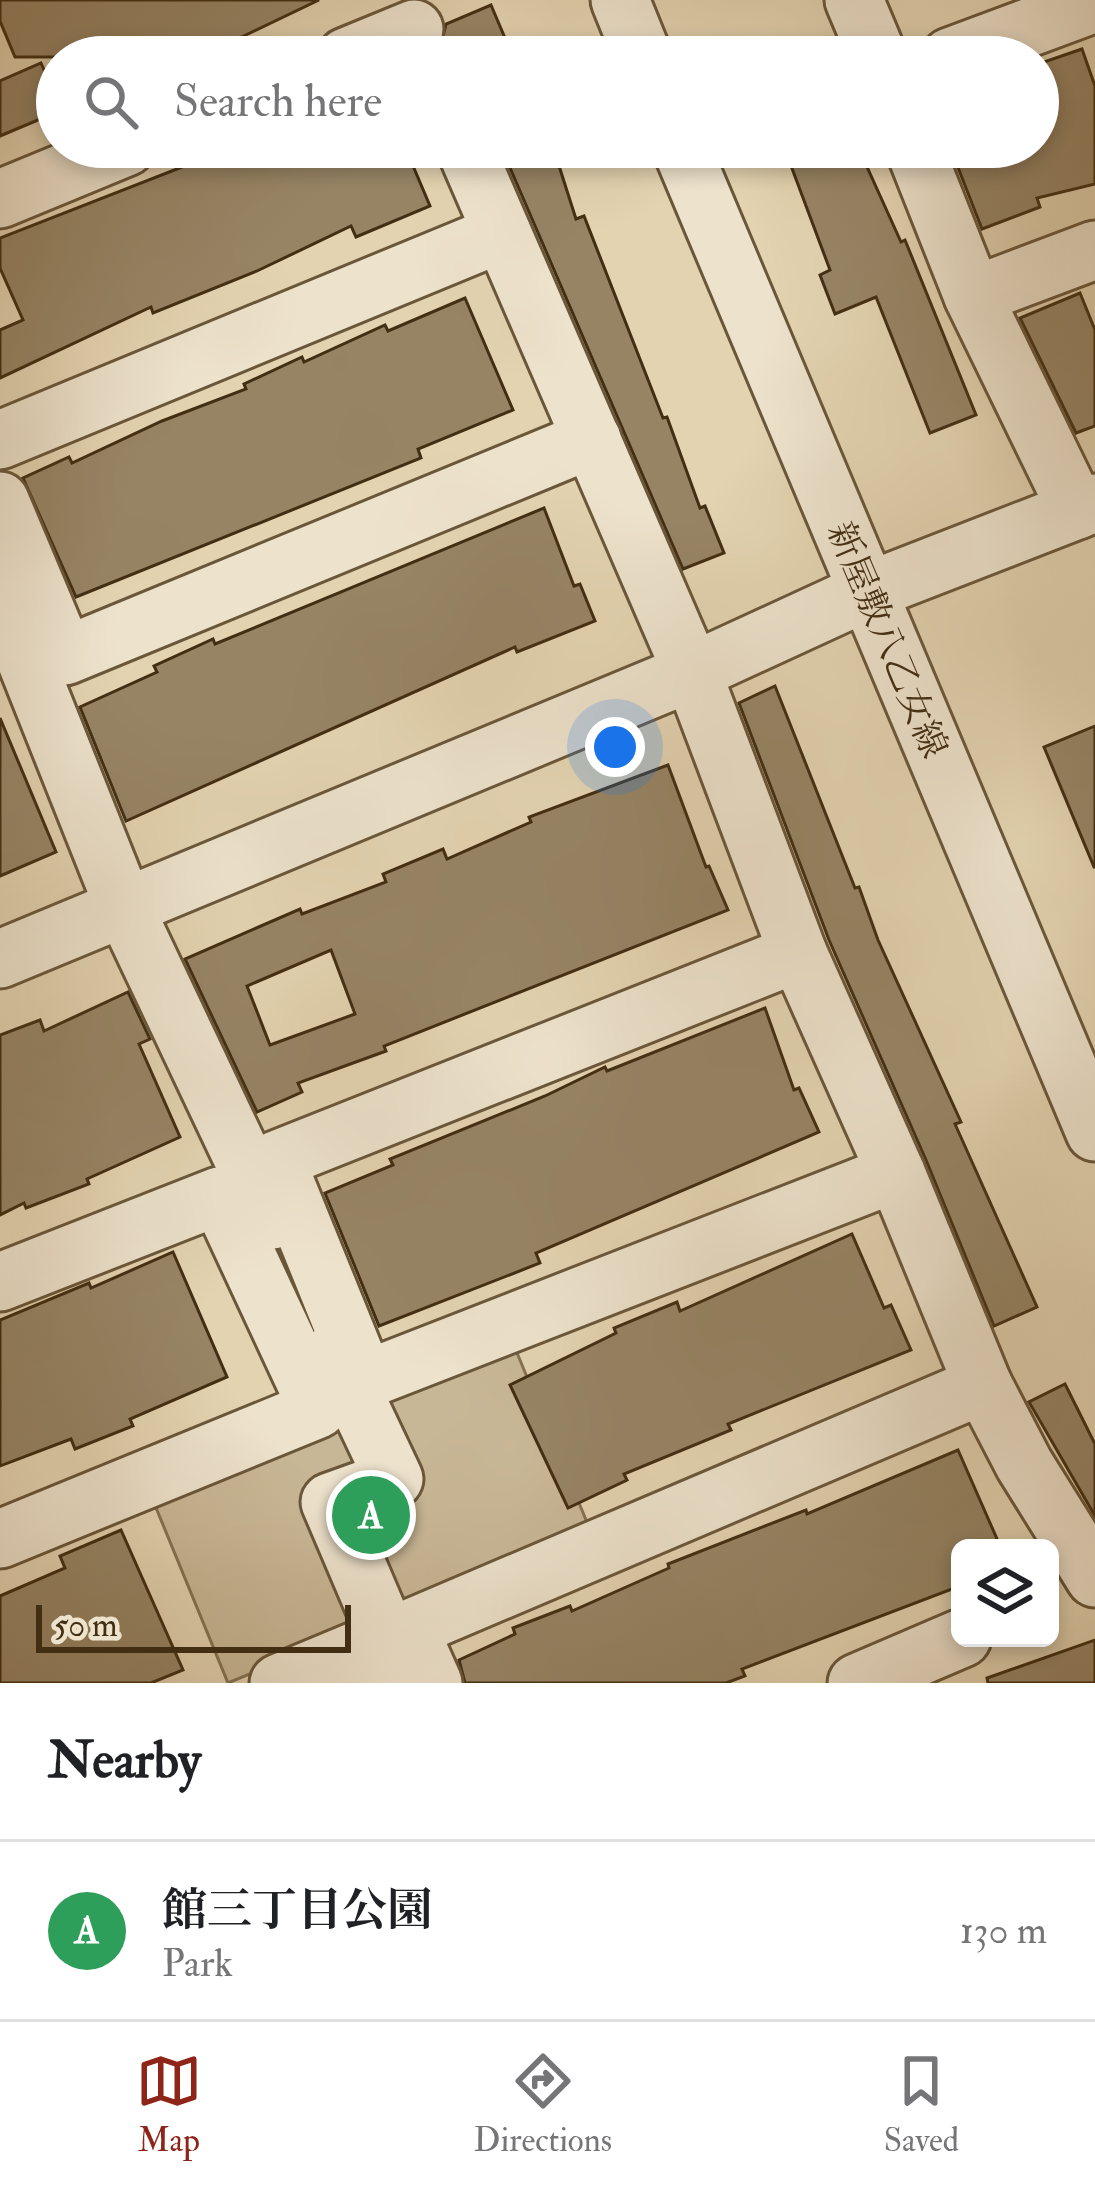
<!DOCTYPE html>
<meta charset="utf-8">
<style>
:root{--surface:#fff;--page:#f2f2f2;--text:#202124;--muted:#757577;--line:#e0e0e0;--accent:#8f2418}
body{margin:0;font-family:"IM FELL Double Pica","Noto Serif JP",serif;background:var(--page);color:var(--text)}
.controls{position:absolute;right:36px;bottom:36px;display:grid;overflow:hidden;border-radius:18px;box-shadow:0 6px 18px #0003}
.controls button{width:108px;height:108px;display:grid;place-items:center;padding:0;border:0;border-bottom:3px solid var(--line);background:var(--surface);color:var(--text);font:60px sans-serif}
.scale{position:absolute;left:36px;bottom:30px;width:315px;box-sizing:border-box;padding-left:12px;border:6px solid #422e13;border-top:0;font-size:33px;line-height:42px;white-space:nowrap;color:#422e13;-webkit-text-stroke:9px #ede2cc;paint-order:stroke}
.you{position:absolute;left:615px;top:747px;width:42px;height:42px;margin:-30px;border:9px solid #fff;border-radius:50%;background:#1a73e8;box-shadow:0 0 0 18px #1a73e833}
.badge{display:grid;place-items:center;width:78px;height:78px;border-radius:50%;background:var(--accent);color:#fff;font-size:39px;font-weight:700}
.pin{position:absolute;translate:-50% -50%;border:6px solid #fff;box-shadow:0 3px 12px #0006}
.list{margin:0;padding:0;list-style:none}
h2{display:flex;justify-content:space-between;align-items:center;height:156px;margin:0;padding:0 48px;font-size:51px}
h2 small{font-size:39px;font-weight:400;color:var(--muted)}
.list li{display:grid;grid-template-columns:78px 1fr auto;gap:36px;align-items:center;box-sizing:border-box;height:180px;padding:0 48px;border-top:3px solid var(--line)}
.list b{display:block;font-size:45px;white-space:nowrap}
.list p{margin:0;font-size:39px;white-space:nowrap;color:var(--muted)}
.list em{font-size:39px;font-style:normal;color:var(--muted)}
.icon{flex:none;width:66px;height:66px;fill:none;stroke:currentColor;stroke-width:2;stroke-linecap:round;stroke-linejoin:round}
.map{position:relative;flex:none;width:1095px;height:1683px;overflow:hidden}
.search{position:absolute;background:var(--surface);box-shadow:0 6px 18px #0003;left:36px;right:36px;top:36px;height:132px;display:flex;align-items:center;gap:30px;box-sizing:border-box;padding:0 42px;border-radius:66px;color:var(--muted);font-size:45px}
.sheet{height:336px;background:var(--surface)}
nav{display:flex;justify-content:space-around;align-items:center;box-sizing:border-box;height:168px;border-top:3px solid var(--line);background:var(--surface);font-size:33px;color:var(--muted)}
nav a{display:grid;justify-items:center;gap:6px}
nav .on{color:var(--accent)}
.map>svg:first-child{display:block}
.green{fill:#c8b796;stroke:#857254;stroke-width:3}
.building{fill:#968465;stroke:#422e13;stroke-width:3;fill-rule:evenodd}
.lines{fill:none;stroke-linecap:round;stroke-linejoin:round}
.minor-casing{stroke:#6a573a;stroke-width:63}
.minor{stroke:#ede2cc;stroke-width:57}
.labels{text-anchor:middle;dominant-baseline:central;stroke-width:12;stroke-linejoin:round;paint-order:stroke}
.street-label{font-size:36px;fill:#422e13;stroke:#ede2cc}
</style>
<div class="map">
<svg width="1095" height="1683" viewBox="0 0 1095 1683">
<rect width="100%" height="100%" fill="#e3d3b1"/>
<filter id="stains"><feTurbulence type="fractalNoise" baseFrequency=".00167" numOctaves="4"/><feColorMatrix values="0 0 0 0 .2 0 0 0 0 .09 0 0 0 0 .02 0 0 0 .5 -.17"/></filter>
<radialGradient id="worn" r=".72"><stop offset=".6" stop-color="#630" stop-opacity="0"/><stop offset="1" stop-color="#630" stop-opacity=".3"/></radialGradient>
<path class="green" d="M515 1348 591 1532 228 1683 152 1498Z"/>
<g class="building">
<path d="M0 0H319L200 57H15L0 21Z"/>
<path d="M491 5 513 57H444L440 49 446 24Z"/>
<path d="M1082 49 1095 86V184L1037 198 1040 207 982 229 950 147H1038V64Z"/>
<path d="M41 63 57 99V112L0 136V81Z"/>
<path d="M233 147H405L430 206 356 237 351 226 257 271 153 313 151 307 0 378V330L23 320 0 268V238Z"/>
<path d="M501 147H553L576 219 584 216 663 418 667 417 700 508 705 506 724 553 683 569Z"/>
<path d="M784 147H858L901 242 905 240 976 415 930 433 876 297 835 314 820 275 830 270Z"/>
<path d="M1080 293 1095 330V426L1076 433 1020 318Z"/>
<path d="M465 298 513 410 418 449 421 458 76 597 23 478 69 457 72 463 162 421 246 389 244 384 302 357 304 362 385 325 388 331Z"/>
<path d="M544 508 574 586 580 584 595 621 517 652 515 647 126 821 80 707 157 672 154 666 213 639 215 644Z"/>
<path d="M775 686 855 888 859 887 878 940 961 1122 955 1124 1037 1307 994 1326 926 1160 829 940 739 703Z"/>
<path d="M0 718 56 852 0 876Z"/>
<path d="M1095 726V867H1094L1044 747Z"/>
<path d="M668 765 706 867 709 866 728 910 384 1046 386 1051 298 1083 302 1092 257 1112 185 959 300 909 302 914 386 882 383 874 443 849 447 859 531 822 529 817ZM331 950 355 1014 270 1045 247 986Z"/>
<path d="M128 992 150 1039 139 1044 180 1137 87 1179 89 1184 26 1208 24 1203 0 1215V1035L40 1020 44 1031Z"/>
<path d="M765 1008 794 1090 799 1088 819 1132 536 1253 540 1263 379 1326 325 1193 393 1165 390 1159 545 1096 605 1067 607 1071Z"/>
<path d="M852 1234 884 1308 891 1305 911 1350 728 1424 731 1430 624 1474 627 1480 568 1508 510 1385 616 1333 614 1328 677 1302 680 1311Z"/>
<path d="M173 1252 227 1377 130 1419 133 1426 75 1449 71 1439 0 1466V1320L89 1283 91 1288Z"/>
<path d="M1065 1384 1095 1444V1516L1029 1402Z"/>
<path d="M958 1450 1001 1548H960V1586L742 1669 745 1676 726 1683H465L459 1660 515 1634 513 1628 570 1606 572 1611 669 1568 668 1564 806 1510 807 1514Z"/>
<path d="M121 1530 183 1670 151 1683H0V1596L65 1568 60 1556Z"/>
<path d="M1095 1640V1683H988L987 1678Z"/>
</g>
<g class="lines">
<g class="minor-casing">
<g id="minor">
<path d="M620 0 643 57"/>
<path d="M854 0 878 57"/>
<path d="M346 57 414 29"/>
<path d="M950 57 1095 3"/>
<path d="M465 147 692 672 798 953 896 1173 983 1385 1024 1464 1095 1578"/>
<path d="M681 147 1095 1132"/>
<path d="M914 147 973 296 1077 510"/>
<path d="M0 199 126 147"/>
<path d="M973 296 1095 250"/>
<path d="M0 440 502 233"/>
<path d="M0 501 65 656 592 439"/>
<path d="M0 595 125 909 272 1220"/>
<path d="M798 953 276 1160 365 1380 896 1173"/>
<path d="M0 959 692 672 866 592 1095 503"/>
<path d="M0 1282 219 1196 318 1409 0 1539"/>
<path d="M334 1352 394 1479 330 1502 407 1683"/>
<path d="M279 1683 363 1648 376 1683"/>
<path d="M433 1683 409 1629 983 1385"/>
<path d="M857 1683 962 1638"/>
</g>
</g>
<use href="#minor" class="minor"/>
</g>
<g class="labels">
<g class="street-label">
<text transform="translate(887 640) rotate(67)">新屋敷八乙女線</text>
</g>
</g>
<rect width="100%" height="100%" filter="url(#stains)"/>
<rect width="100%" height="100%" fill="url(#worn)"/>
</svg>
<div class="controls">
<button><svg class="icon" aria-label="layers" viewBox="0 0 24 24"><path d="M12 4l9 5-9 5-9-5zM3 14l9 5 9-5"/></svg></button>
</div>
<div class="scale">50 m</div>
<div class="you"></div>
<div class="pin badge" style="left:371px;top:1515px;background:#2e9e5b">A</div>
<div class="search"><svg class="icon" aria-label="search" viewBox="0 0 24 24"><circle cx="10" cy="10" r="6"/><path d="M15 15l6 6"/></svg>Search here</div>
</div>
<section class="sheet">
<h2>Nearby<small></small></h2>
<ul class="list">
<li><span class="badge" style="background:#2e9e5b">A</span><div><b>館三丁目公園</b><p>Park</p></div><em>130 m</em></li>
</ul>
</section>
<nav>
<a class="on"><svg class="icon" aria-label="map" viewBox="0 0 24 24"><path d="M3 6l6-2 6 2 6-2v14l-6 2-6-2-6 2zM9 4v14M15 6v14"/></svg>Map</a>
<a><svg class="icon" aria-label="directions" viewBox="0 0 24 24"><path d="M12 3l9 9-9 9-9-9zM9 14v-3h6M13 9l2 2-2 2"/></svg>Directions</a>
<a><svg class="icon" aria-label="saved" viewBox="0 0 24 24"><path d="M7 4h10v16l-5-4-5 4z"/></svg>Saved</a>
</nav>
